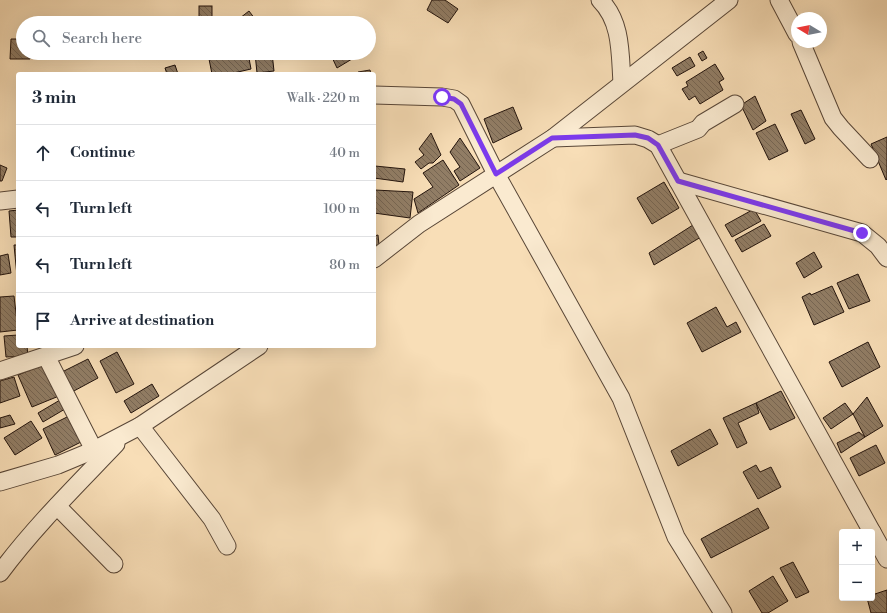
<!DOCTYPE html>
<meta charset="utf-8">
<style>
:root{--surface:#fff;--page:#f2f2f3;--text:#1f2937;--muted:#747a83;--line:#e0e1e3}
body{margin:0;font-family:"Libre Bodoni",serif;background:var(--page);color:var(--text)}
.controls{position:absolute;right:12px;bottom:12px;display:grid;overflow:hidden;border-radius:4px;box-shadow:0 4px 16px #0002}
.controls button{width:36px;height:36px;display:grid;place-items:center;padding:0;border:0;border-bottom:1px solid var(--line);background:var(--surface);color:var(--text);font:20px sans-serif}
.compass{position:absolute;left:791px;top:12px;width:36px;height:36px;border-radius:50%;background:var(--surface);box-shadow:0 4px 16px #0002;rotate:280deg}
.stop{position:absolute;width:12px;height:12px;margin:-9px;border:3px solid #7c3aed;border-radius:50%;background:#fff}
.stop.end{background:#7c3aed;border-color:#fff;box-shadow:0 1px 4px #0008}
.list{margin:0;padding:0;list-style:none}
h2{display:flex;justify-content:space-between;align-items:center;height:52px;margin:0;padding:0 16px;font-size:17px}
h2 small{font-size:13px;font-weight:400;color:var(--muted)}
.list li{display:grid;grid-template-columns:26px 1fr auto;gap:12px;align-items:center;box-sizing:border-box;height:56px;padding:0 16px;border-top:1px solid var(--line)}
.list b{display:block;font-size:15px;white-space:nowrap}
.list em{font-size:13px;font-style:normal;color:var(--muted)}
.icon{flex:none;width:22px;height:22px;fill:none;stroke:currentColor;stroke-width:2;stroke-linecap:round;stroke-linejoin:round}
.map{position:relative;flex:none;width:887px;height:613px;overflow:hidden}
.search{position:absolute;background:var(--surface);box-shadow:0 4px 16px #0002;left:16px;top:16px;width:360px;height:44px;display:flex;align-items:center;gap:10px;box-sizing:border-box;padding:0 14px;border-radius:22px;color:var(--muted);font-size:15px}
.panel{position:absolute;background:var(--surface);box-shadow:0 4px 16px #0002;left:16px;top:72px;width:360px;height:276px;border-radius:4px}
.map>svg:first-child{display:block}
.building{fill:url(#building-back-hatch);stroke:#22130c}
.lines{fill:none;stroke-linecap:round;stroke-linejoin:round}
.minor-casing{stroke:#584637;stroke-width:19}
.minor{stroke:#faead0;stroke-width:17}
.route{stroke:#7c3aed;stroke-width:5}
</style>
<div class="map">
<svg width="887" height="613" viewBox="0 0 887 613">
<defs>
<pattern id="building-back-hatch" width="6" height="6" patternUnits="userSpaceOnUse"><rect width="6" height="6" fill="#917d65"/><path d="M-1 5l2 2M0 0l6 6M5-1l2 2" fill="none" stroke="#766552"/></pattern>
</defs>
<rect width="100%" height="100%" fill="#f8deb7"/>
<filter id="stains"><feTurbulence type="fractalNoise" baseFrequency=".005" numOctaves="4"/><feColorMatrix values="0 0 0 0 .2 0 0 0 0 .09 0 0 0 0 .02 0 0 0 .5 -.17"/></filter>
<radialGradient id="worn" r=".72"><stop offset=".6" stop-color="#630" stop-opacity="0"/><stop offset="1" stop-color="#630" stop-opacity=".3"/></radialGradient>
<g class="building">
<path d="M432 0H445L458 9 448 23 427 10Z"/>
<rect x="199" y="6" width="13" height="17"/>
<path d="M249 11 258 23H243L240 18Z"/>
<path d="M11 39H23V53H30V59H10Z"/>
<path d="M703 51 707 58 702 61 698 54Z"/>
<path d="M240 53H248L251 69 229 74H212L209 59Z"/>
<path d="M255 53H272L274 71 257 73Z"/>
<path d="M330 53H362L337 68Z"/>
<path d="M690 57 695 66 677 76 672 68Z"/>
<path d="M715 64 724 79 719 82 723 90 700 104 695 96 689 100 682 89 688 86 686 82Z"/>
<path d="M175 65 178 74H167L165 68Z"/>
<path d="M370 70 371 74H359L358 72Z"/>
<path d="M755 96 766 121 753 130 741 105Z"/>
<path d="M513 107 522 129 493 143 484 119Z"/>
<path d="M801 110 815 139 805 144 791 114Z"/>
<path d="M775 124 788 151 769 160 756 133Z"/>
<path d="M431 133 441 155 433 163H429L421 169 415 162 424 155 419 149Z"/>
<path d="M887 137V179L886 180 871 144Z"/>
<path d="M460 138 480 168 460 181 454 171 460 167 450 152Z"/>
<path d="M443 160 459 185 418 213 414 199 433 187 423 173Z"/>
<path d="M0 165 7 168 2 181H0Z"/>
<path d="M375 166 405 169 403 182 374 178Z"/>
<path d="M664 182 679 208 652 224 637 198Z"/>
<path d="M375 190 413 192 410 218 374 213Z"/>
<path d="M754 209 761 221 732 237 725 225Z"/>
<path d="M18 210V237H11L9 211Z"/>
<path d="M764 224 771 236 742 252 735 240Z"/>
<path d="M693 225 701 237 654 265 649 253Z"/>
<path d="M378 235 379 245 374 248V236Z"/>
<path d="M14 245H18V276H17Z"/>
<path d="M814 252 822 267 804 278 796 263Z"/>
<path d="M8 254 11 273 0 275V256Z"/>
<path d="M858 274 870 301 849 309 837 283Z"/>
<path d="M832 286 844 312 814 325 802 297 810 293 811 295Z"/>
<path d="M14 296 18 330 0 332V297Z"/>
<path d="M716 307 727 327 736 322 741 332 702 352 687 323Z"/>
<path d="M18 335V346H27L28 356 6 357 4 336Z"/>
<path d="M868 342 880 367 842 387 829 362Z"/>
<path d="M117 352 134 384 116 393 100 361Z"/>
<path d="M88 359 98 378 72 392 62 372Z"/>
<path d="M45 364 59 396 32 407 18 375Z"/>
<path d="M14 377 20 396 0 403V381Z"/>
<path d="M152 384 159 396 131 413 124 401Z"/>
<path d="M781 391 795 418 770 430 756 403Z"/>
<path d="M867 397 883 426 865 437 853 414Z"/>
<path d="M60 400 65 409 43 422 38 413Z"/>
<path d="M756 403 759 413 738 423 747 443 737 448 723 418Z"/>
<path d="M845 403 853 414 831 429 823 418Z"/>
<path d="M10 415 15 424 0 428V418Z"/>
<path d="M71 415 83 441 55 455 43 429Z"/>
<path d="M31 421 42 438 15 455 4 438Z"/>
<path d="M710 429 718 444 678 466 671 451Z"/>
<path d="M859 432 865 437 841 453 837 443Z"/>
<path d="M876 445 885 463 859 476 850 458Z"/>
<path d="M756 465 760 472 771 467 781 487 758 499 743 472Z"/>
<path d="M758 508 769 528 711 558 701 539Z"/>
<path d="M793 562 809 592 796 598 780 568Z"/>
<path d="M773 576 788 601 768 613H762L749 591Z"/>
<path d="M887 590V613H871L867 598H872V595Z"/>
</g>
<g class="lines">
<g class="minor-casing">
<g id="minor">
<path d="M600 0C622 22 620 54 622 83"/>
<path d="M779 0 797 34"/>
<path d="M801 42 833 118 841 128 870 159"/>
<path d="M374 95 442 97 454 99 461 104 496 174 621 398 676 537 723 613"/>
<path d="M553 138 635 135 648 139 658 145 872 532"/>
<path d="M658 145 698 129 703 123 735 104"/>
<path d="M678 181 862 233 878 246 887 258"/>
<path d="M0 201 18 199"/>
<path d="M374 259 419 224 553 138 729 0"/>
<path d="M46 356 94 450"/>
<path d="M0 371 75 346"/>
<path d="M140 426 212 519 227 546"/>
<path d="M0 482 58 465 94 450 140 426 259 346"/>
<path d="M57 506 114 564"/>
<path d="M872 532 887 559"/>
<path d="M0 573C34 527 76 486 116 444"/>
</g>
</g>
<use href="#minor" class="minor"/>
</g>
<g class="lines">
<path class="route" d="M442 97 454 99 461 104 496 174 552 138 635 135 648 138 658 145 678 181 862 233"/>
</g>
<rect width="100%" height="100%" filter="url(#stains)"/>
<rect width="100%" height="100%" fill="url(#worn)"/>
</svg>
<div class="controls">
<button>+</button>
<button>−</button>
</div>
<svg class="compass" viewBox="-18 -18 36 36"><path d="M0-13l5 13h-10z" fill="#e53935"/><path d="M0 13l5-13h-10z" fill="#747a83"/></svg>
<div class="stop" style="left:442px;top:97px"></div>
<div class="stop end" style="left:862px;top:233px"></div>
<div class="search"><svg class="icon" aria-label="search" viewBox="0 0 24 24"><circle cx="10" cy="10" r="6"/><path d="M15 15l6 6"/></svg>Search here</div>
<section class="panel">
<h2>3 min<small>Walk · 220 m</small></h2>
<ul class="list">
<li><svg class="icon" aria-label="ahead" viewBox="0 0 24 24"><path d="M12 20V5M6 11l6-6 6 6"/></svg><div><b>Continue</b></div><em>40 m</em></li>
<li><svg class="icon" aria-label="left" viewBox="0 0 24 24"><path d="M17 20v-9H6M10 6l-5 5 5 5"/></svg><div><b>Turn left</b></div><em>100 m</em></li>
<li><svg class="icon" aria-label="left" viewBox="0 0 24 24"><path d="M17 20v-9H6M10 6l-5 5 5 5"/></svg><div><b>Turn left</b></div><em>80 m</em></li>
<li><svg class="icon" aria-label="arrive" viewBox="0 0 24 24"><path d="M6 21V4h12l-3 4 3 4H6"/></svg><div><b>Arrive at destination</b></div></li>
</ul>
</section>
</div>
